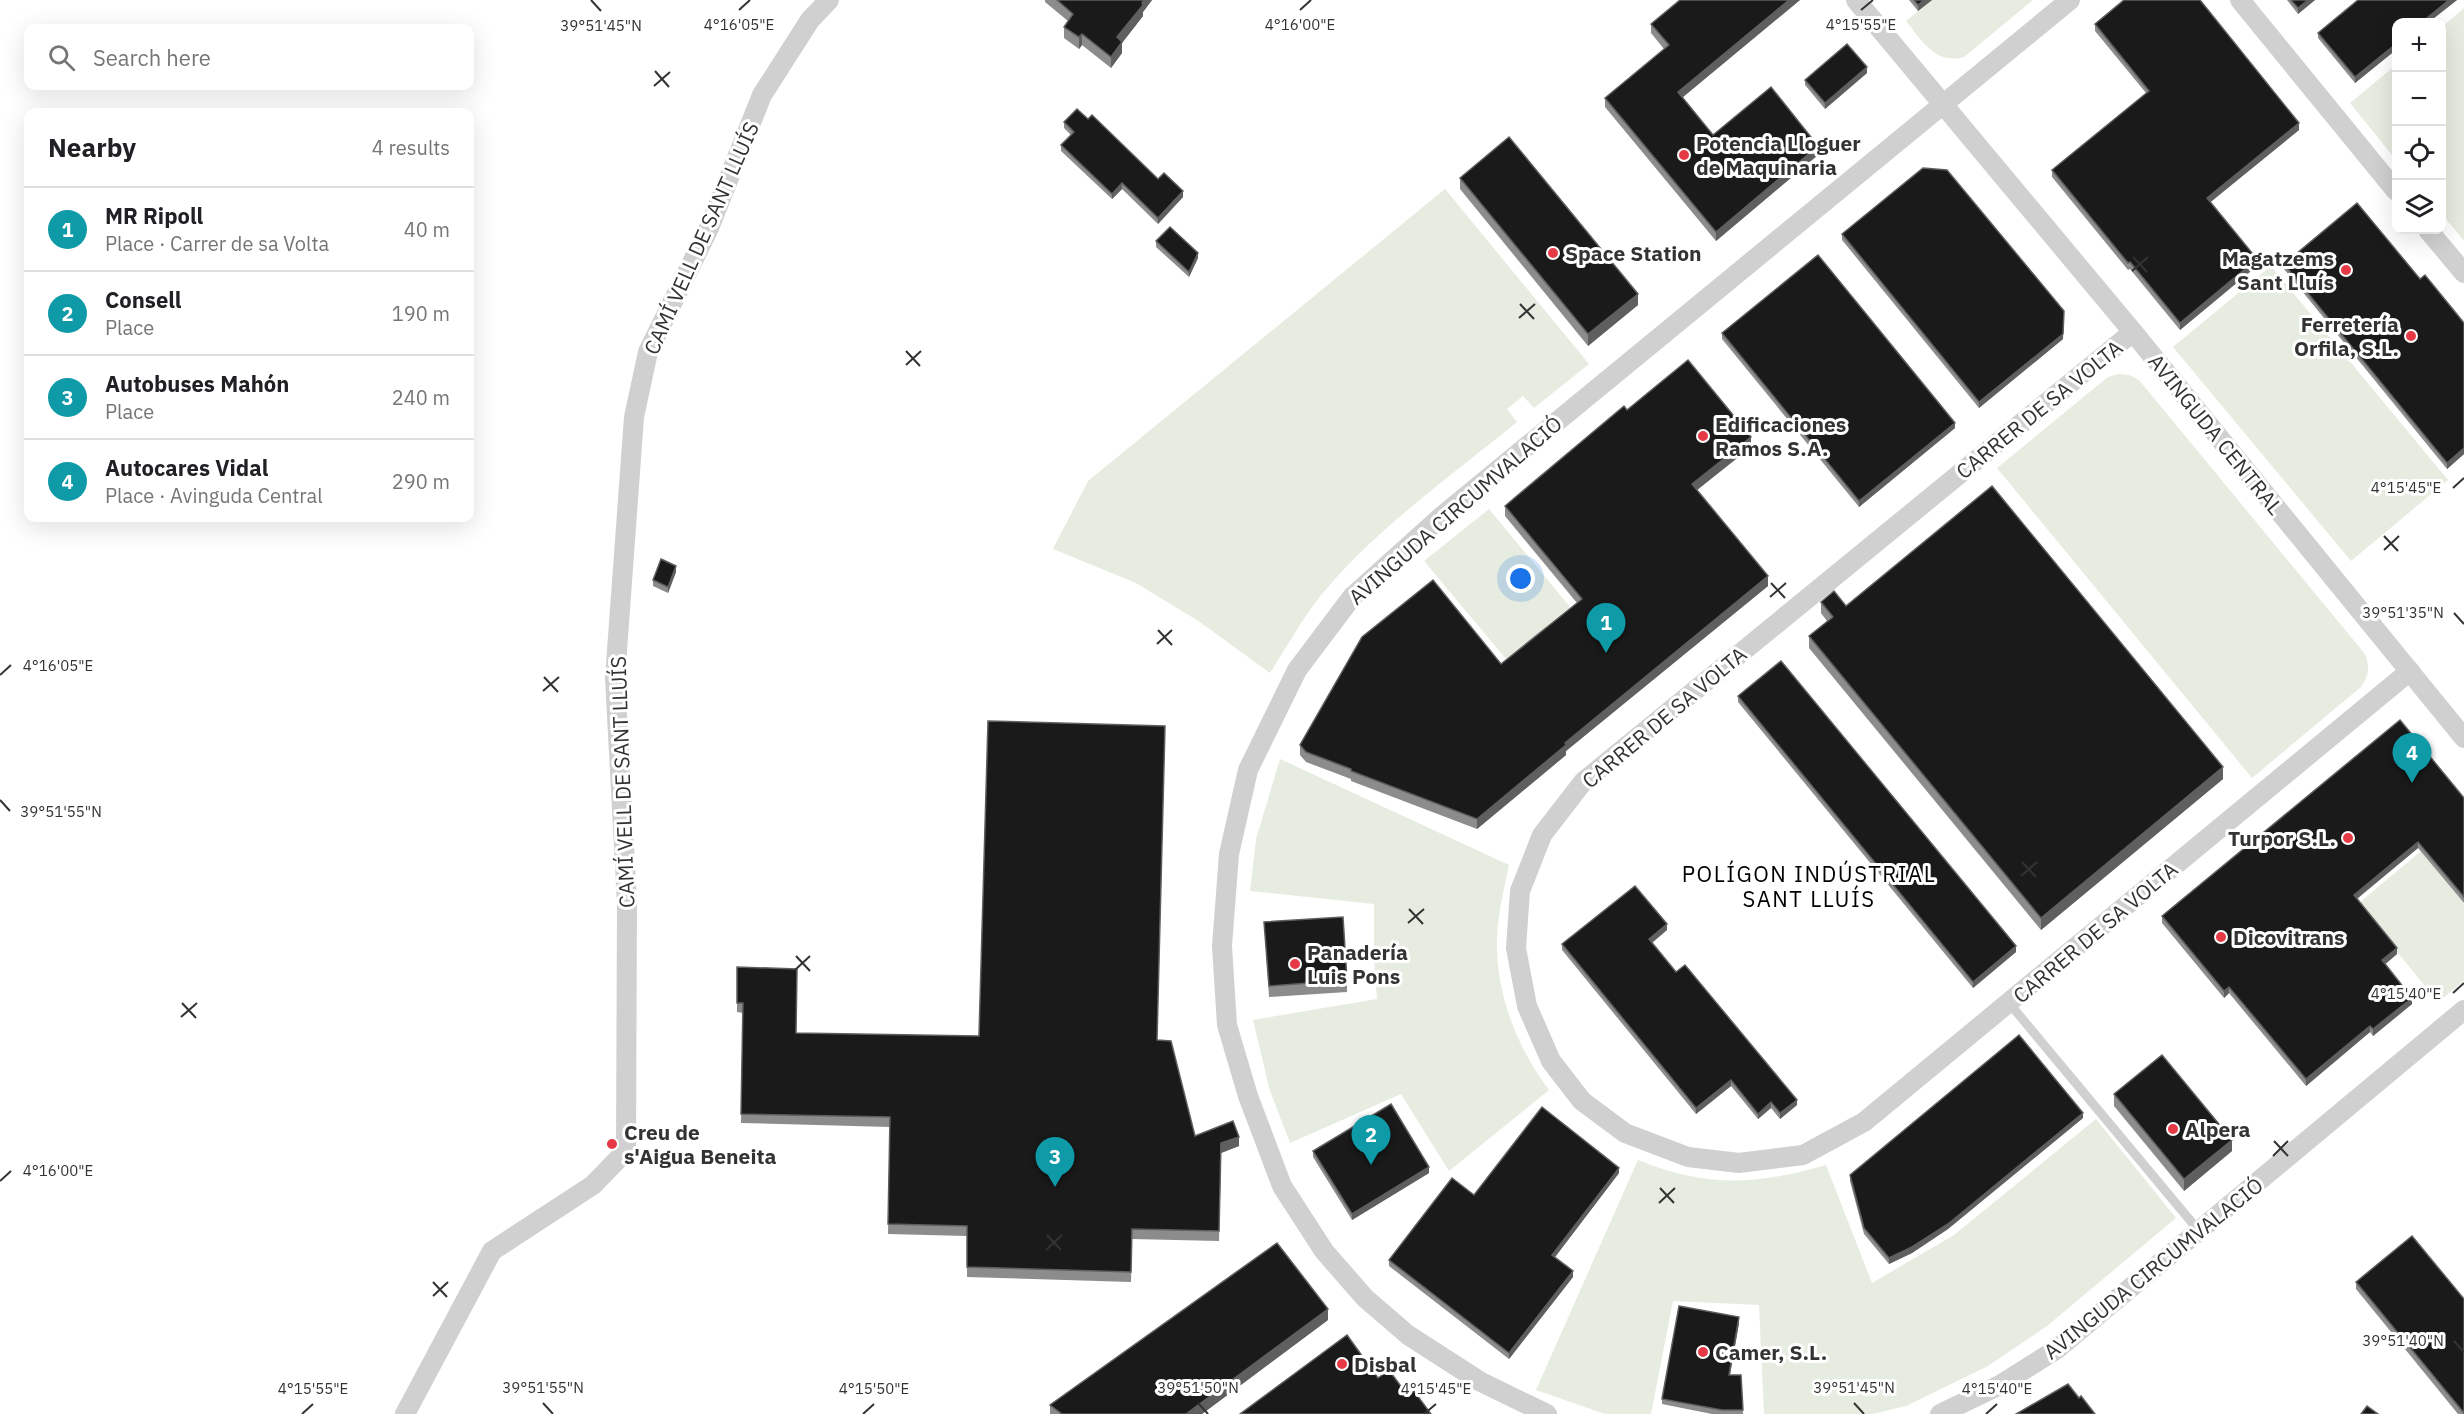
<!DOCTYPE html>
<meta charset="utf-8">
<style>
:root{--surface:#fff;--page:#f2f2f2;--text:#202124;--muted:#757577;--line:#e0e0e0;--accent:#e63946}
body{margin:0;font-family:"IBM Plex Sans",sans-serif;background:var(--page);color:var(--text)}
.controls{position:absolute;right:18px;top:18px;display:grid;overflow:hidden;border-radius:12px;box-shadow:0 6px 24px #0002}
.controls button{width:54px;height:54px;display:grid;place-items:center;padding:0;border:0;border-bottom:2px solid var(--line);background:var(--surface);color:var(--text);font:30px sans-serif}
.you{position:absolute;left:1521px;top:579px;width:21px;height:21px;margin:-15px;border:4px solid #fff;border-radius:50%;background:#1a73e8;box-shadow:0 0 0 9px #1a73e833}
.badge{display:grid;place-items:center;width:39px;height:39px;border-radius:50%;background:var(--accent);color:#fff;font-size:20px;font-weight:700}
.pin{position:absolute;translate:-50% -50px;filter:drop-shadow(0 2px 3px #0008)}
.pin::after{content:'';position:absolute;top:32px;width:21px;height:18px;background:inherit;clip-path:polygon(0 0,100% 0,50% 100%)}
.list{margin:0;padding:0;list-style:none}
h2{display:flex;justify-content:space-between;align-items:center;height:78px;margin:0;padding:0 24px;font-size:26px}
h2 small{font-size:20px;font-weight:400;color:var(--muted)}
.list li{display:grid;grid-template-columns:39px 1fr auto;gap:18px;align-items:center;box-sizing:border-box;height:84px;padding:0 24px;border-top:2px solid var(--line)}
.list b{display:block;font-size:22px;white-space:nowrap}
.list p{margin:0;font-size:20px;white-space:nowrap;color:var(--muted)}
.list em{font-size:20px;font-style:normal;color:var(--muted)}
.icon{flex:none;width:33px;height:33px;fill:none;stroke:currentColor;stroke-width:2;stroke-linecap:round;stroke-linejoin:round}
.map{position:relative;flex:none;width:2464px;height:1414px;overflow:hidden}
.search{position:absolute;background:var(--surface);box-shadow:0 6px 24px #0002;left:24px;top:24px;width:450px;height:66px;display:flex;align-items:center;gap:15px;box-sizing:border-box;padding:0 21px;border-radius:12px;color:var(--muted);font-size:22px}
.panel{position:absolute;background:var(--surface);box-shadow:0 6px 24px #0002;left:24px;top:108px;width:450px;height:414px;border-radius:12px}
.map>svg:first-child{display:block}
.green{fill:#e6ecdf}
.lines{fill:none;stroke-linecap:round;stroke-linejoin:round}
.service{stroke:#d0d0d0;stroke-width:9}
.minor{stroke:#d0d0d0;stroke-width:20}
.wall{fill:#8c8c8c}
.shaded-wall{fill:#5f5f5f}
.building{fill:#1a1a1a;stroke:#5f5f5f;stroke-width:1.5}
.ticks{fill:none;stroke:#333;stroke-width:2}
.poi-dot{fill:#e63946;stroke:#fff;stroke-width:2}
.labels{text-anchor:middle;dominant-baseline:central;stroke-width:6;stroke-linejoin:round;paint-order:stroke}
.poi-label{font-size:21px;font-weight:bold;fill:#333;stroke:#fff;text-anchor:start}
.street-label{font-size:21px;fill:#333;stroke:#fff}
.neighbourhood-label{font-size:22px;letter-spacing:1.5px;fill:#000;stroke:#fff}
.ticks-label{font-size:15px;text-anchor:middle;fill:#333;stroke:#fff;stroke-width:6;stroke-linejoin:round;paint-order:stroke}
</style>
<div class="map">
<svg width="2464" height="1414" viewBox="0 0 2464 1414">
<rect width="100%" height="100%" fill="#fff"/>
<g class="green">
<path d="M1932 0H2033L1964 57C1936 65 1922 41 1906 21Z"/>
<path d="M2464 8V241L2442 214V27Z"/>
<path d="M2396 65V160L2350 103Z"/>
<path d="M1445 189 1589 364 1534 408 1523 396 1507 409 1517 422C1450 477 1363 538 1312 607 1297 628 1284 651 1270 673L1200 622 1136 583 1053 549 1088 481Z"/>
<path d="M2271 266 2448 480 2351 561 2173 347Z"/>
<path d="M2118 374 2129 375 2139 380 2365 654C2370 668 2369 675 2361 687L2252 778 1997 468 2108 377Z"/>
<path d="M1489 509 1570 607 1506 659 1424 561Z"/>
<path d="M1280 759 1509 865C1504 889 1498 913 1497 938 1495 992 1517 1048 1549 1090L1449 1171 1401 1094 1290 1143 1270 1091 1253 1020 1377 999 1374 959V904L1250 891 1256 839Z"/>
<path d="M2421 851 2464 903V981L2438 1002 2358 904Z"/>
<path d="M2096 1119 2176 1218 2047 1326 1988 1366 1906 1406 1873 1414H1764L1759 1305 1673 1301 1651 1414H1605L1536 1390 1638 1160C1707 1188 1756 1185 1826 1165L1872 1283 1954 1235Z"/>
</g>
<g class="lines">
<path class="service" d="M2009 1003 2199 1231"/>
<g class="minor">
<path d="M1856 0 2133 332 2464 738"/>
<path d="M2240 0 2396 191"/>
<path d="M2428 230 2464 273"/>
<path d="M2133 332 1583 782 1542 835 1520 891 1516 948 1527 1006 1551 1061 1582 1101 1625 1133 1688 1157 1739 1163 1803 1155 1864 1122 2410 671"/>
<path d="M405 1414 492 1251 593 1185 626 1151 627 903 615 678 634 417 648 352 709 228 762 95 810 20 829 0"/>
<path d="M1547 1414 1481 1382 1408 1335 1365 1298 1324 1251 1282 1186 1248 1096 1227 1025 1222 946 1229 854 1248 770 1297 670 1352 597 1442 516 2070 0"/>
<path d="M1940 1414 2000 1385 2057 1349 2464 1010"/>
</g>
</g>
<g class="wall">
<path d="M1045 0H1152L1143 12V16L1122 43V53L1111 68 1082 45 1079 49 1064 38V27L1068 21 1045 2Z"/>
<path d="M1680 0H1800L1682 98 1713 135 1818 155 1716 241 1605 107V98L1664 49 1651 33V24Z"/>
<path d="M1909 0H1932L1918 11Z"/>
<path d="M2287 0H2315L2298 14Z"/>
<path d="M2358 0H2457L2429 22H2397V49L2355 83 2318 38V33Z"/>
<path d="M2095 24 2299 130 2210 202 2257 266 2180 330 2130 269 2128 270 2052 177V170L2146 93 2095 31Z"/>
<path d="M1867 73 1825 109 1805 85V80Z"/>
<path d="M1064 122 1158 179 1183 197 1158 224 1122 189 1112 199 1061 151V145L1071 135 1064 128Z"/>
<path d="M1460 178 1638 305 1588 346 1460 189Z"/>
<path d="M1842 234 2063 339 1979 408 1842 240Z"/>
<path d="M1156 241 1198 258 1189 277 1156 247Z"/>
<path d="M2284 264 2420 279 2464 323V454L2447 469 2284 269Z"/>
<path d="M1722 333 1955 428 1859 507 1722 339Z"/>
<path d="M1627 410 1751 447 1697 490 1768 586 1566 751V755L1477 829 1351 781V779L1306 762 1300 755V745L1501 664 1577 603 1505 516V506Z"/>
<path d="M676 572 668 593 653 586V580Z"/>
<path d="M1821 602 1846 606 2223 779 2041 930 1809 648V636L1827 621 1821 613Z"/>
<path d="M1738 696 2016 952 1973 988 1738 702Z"/>
<path d="M2464 798V903L2418 848 2357 899 2397 954 2385 964 2412 1004 2373 1036 2370 1032 2306 1086 2229 993 2224 998 2162 923V916Z"/>
<path d="M1264 922 1347 980V992L1269 997Z"/>
<path d="M1667 930 1652 943 1676 972 1797 1105 1780 1119 1771 1108 1758 1119 1731 1086 1696 1114 1562 950V944Z"/>
<path d="M737 967 796 1033 1157 1040 1195 1136 1239 1146 1221 1153 1219 1241 1132 1239 1131 1282 967 1277V1236L888 1234 890 1127 741 1123 743 1013 737 1012Z"/>
<path d="M2114 1094 2232 1151 2184 1191 2114 1106Z"/>
<path d="M2083 1118 1948 1229 1912 1253 1889 1264 1864 1234 1850 1181V1175Z"/>
<path d="M1313 1151 1429 1173 1352 1220 1313 1157Z"/>
<path d="M1619 1173 1555 1257 1573 1277 1509 1359 1389 1266V1260L1474 1195Z"/>
<path d="M2356 1282 2464 1299V1414H2458L2356 1289Z"/>
<path d="M1328 1320 1202 1414H1050V1405Z"/>
<path d="M1739 1323 1730 1375H1741L1743 1414H1712L1662 1404V1399Z"/>
</g>
<g class="shaded-wall">
<path d="M1144 0H1152L1143 12V16L1122 43V53L1111 68V57L1117 37Z"/>
<path d="M1789 0H1800L1678 101V92Z"/>
<path d="M1924 0H1932L1918 11V5Z"/>
<path d="M2308 0H2315L2298 14V8Z"/>
<path d="M2449 0H2457L2429 22H2422Z"/>
<path d="M1082 34V45L1079 49V37Z"/>
<path d="M2397 43V49L2355 83V77Z"/>
<path d="M1867 67V73L1825 109V103Z"/>
<path d="M2299 123V130L2207 205V198Z"/>
<path d="M1818 146V155L1716 241V232Z"/>
<path d="M1122 183V189L1112 199V194Z"/>
<path d="M1183 191V197L1158 224V218Z"/>
<path d="M1198 253V258L1189 277V272Z"/>
<path d="M2257 259V266L2180 330V323Z"/>
<path d="M1638 294V305L1588 346V334Z"/>
<path d="M2064 311 2063 339 1979 408V402Z"/>
<path d="M1955 423V428L1859 507V501Z"/>
<path d="M1751 437V447L1692 494V484Z"/>
<path d="M2464 448V454L2447 469V463Z"/>
<path d="M676 566V572L668 593V587Z"/>
<path d="M1768 576V586L1566 751V755L1477 829V819L1565 743Z"/>
<path d="M2223 767V779L2041 930V918Z"/>
<path d="M2418 842V848L2354 901V895Z"/>
<path d="M1667 924V930L1649 945V939Z"/>
<path d="M2016 946V952L1973 988V982Z"/>
<path d="M2397 948V954L2382 967V960Z"/>
<path d="M2229 987V993L2224 998V991Z"/>
<path d="M2412 998V1004L2373 1036V1029Z"/>
<path d="M2370 1026V1032L2306 1086V1079Z"/>
<path d="M1731 1080V1086L1696 1114V1108Z"/>
<path d="M1797 1100V1105L1780 1119V1113Z"/>
<path d="M1771 1102V1108L1758 1119V1114Z"/>
<path d="M2083 1113V1118L1948 1229 1912 1253 1889 1264V1258Z"/>
<path d="M1239 1137V1146L1221 1153 1219 1241 1221 1143Z"/>
<path d="M2232 1140V1151L2184 1191V1179Z"/>
<path d="M1429 1167V1173L1352 1220V1214Z"/>
<path d="M1619 1168V1173L1552 1261V1255Z"/>
<path d="M1573 1271V1277L1509 1359V1353Z"/>
<path d="M1328 1309V1320L1202 1414H1186Z"/>
<path d="M1739 1317V1323L1729 1380V1375Z"/>
</g>
<g class="building">
<path d="M1057 0H1144L1142 3 1143 5 1117 37 1122 42 1111 57 1082 34 1079 37 1064 27 1073 14Z"/>
<path d="M1680 0H1789L1678 92 1713 135 1771 87 1818 146 1716 232 1605 98 1669 45 1651 24Z"/>
<path d="M1914 0H1924L1918 5Z"/>
<path d="M2124 0H2200L2299 123 2207 198 2257 259 2180 323 2130 262 2128 263 2052 170 2149 91 2095 24Z"/>
<path d="M2291 0H2308L2298 8Z"/>
<path d="M2358 0H2449L2422 22H2397V43L2355 77 2318 33Z"/>
<path d="M1847 44 1867 67 1825 103 1805 80Z"/>
<path d="M1077 109 1088 119 1092 115 1158 179 1164 173 1183 191 1158 218 1122 183 1112 194 1061 145 1074 132 1064 122Z"/>
<path d="M1509 137 1638 294 1588 334 1460 178Z"/>
<path d="M1923 168 1947 170 2064 311 2063 334 1979 402 1842 234Z"/>
<path d="M2357 203 2420 279 2425 275 2464 323V448L2447 463 2284 264Z"/>
<path d="M1170 227 1198 253 1189 272 1156 241Z"/>
<path d="M1818 255 1955 423 1859 501 1722 333Z"/>
<path d="M1688 360 1751 437 1692 484 1768 576 1565 743 1566 745 1477 819 1351 771V769L1306 752 1300 745 1362 637 1433 580 1501 664 1582 599 1505 506 1624 406 1627 410Z"/>
<path d="M1992 486 2223 767 2041 918 1809 636 1833 617 1821 602 1834 591 1846 606Z"/>
<path d="M661 559 676 566 668 587 653 580Z"/>
<path d="M1781 661 2016 946 1973 982 1738 696Z"/>
<path d="M2400 720 2464 798V897L2418 842 2354 895 2397 948 2382 960 2412 998 2373 1029 2370 1026 2306 1079 2229 987 2224 991 2162 916Z"/>
<path d="M988 721 1165 726 1157 1040 1171 1041 1195 1136 1233 1121 1239 1137 1221 1143 1219 1231 1132 1229 1131 1272 967 1267V1226L888 1224 890 1117 741 1114 743 1003H737V967L797 969 796 1033 979 1036Z"/>
<path d="M1635 886 1667 924 1649 939 1676 972 1685 965 1797 1100 1780 1113 1771 1102 1758 1114 1731 1080 1696 1108 1562 944Z"/>
<path d="M1343 917 1347 980 1269 986 1264 922Z"/>
<path d="M2019 1035 2083 1113 1948 1224 1912 1247 1889 1258 1864 1228 1850 1175Z"/>
<path d="M2162 1055 2232 1140 2184 1179 2114 1094Z"/>
<path d="M1391 1104 1429 1167 1352 1214 1313 1151Z"/>
<path d="M1542 1107 1619 1168 1552 1255 1573 1271 1509 1353 1389 1260 1452 1178 1474 1195Z"/>
<path d="M2412 1236 2464 1299V1413L2356 1282Z"/>
<path d="M1277 1243 1328 1309 1186 1414H1062L1050 1405Z"/>
<path d="M1679 1306 1739 1317 1729 1375H1741L1743 1410H1722L1662 1399Z"/>
<path d="M1347 1335 1378 1378 1389 1370 1408 1396 1414 1391 1431 1414H1240Z"/>
<path d="M2068 1384 2079 1398 2081 1396 2095 1414H2016Z"/>
<path d="M2367 1406 2378 1414H2361Z"/>
</g>
<path class="ticks" d="M591 0 601 11M739 10 750 0M1300 10 1311 0M1861 10 1873 0M655 71 669 87M654 86 670 72M2133 257 2147 272M2132 271 2148 257M1520 304 1534 319M1519 318 1535 304M906 351 920 366M906 365 921 351M2453 488 2464 478M2384 536 2398 551M2384 550 2399 536M1771 583 1785 598M1770 597 1786 583M2454 613 2464 624M1158 630 1172 645M1157 644 1172 630M0 675 11 665M544 677 558 692M543 691 559 677M0 800 10 811M2022 862 2036 877M2021 876 2037 862M1409 909 1423 924M1408 923 1424 909M796 956 810 971M795 970 810 956M2453 993 2464 983M182 1003 196 1018M181 1017 197 1003M2274 1141 2288 1156M2273 1156 2288 1141M0 1181 11 1171M1660 1188 1674 1203M1659 1203 1675 1188M1047 1235 1061 1250M1046 1250 1062 1235M433 1282 447 1297M433 1296 448 1282M2454 1341 2464 1352M543 1403 553 1414M1198 1403 1208 1414M1854 1403 1864 1414M302 1414 313 1404M863 1414 874 1404M1424 1414 1436 1404M1986 1414 1997 1404"/>
<g class="poi-dot">
<circle cx="1684" cy="155" r="6"/>
<circle cx="1553" cy="253" r="6"/>
<circle cx="2346" cy="270" r="6"/>
<circle cx="2411" cy="336" r="6"/>
<circle cx="1703" cy="436" r="6"/>
<circle cx="2348" cy="838" r="6"/>
<circle cx="2221" cy="937" r="6"/>
<circle cx="1295" cy="964" r="6"/>
<circle cx="2173" cy="1129" r="6"/>
<circle cx="612" cy="1144" r="6"/>
<circle cx="1703" cy="1352" r="6"/>
<circle cx="1342" cy="1364" r="6"/>
</g>
<g class="labels">
<g class="poi-label">
<text x="1696" y="143">Potencia Lloguer<tspan x="1696" dy="24">de Maquinaria</tspan></text>
<text x="1565" y="253">Space Station</text>
<text x="2334" y="258" text-anchor="end">Magatzems<tspan x="2334" dy="24">Sant Lluís</tspan></text>
<text x="2399" y="324" text-anchor="end">Ferretería<tspan x="2399" dy="24">Orfila, S.L.</tspan></text>
<text x="1715" y="424">Edificaciones<tspan x="1715" dy="24">Ramos S.A.</tspan></text>
<text x="2336" y="838" text-anchor="end">Turpor S.L.</text>
<text x="2233" y="937">Dicovitrans</text>
<text x="1307" y="952">Panadería<tspan x="1307" dy="24">Luis Pons</tspan></text>
<text x="2185" y="1129">Alpera</text>
<text x="624" y="1132">Creu de<tspan x="624" dy="24">s'Aigua Beneita</tspan></text>
<text x="1715" y="1352">Camer, S.L.</text>
<text x="1354" y="1364">Disbal</text>
</g>
<g class="street-label">
<text transform="translate(701 238) rotate(-66)">CAMÍ VELL DE SANT LLUÍS</text>
<text transform="translate(2039 409) rotate(-39)">CARRER DE SA VOLTA</text>
<text transform="translate(2216 434) rotate(51)">AVINGUDA CENTRAL</text>
<text transform="translate(1455 510) rotate(-41)">AVINGUDA CIRCUMVALACIÓ</text>
<text transform="translate(1664 717) rotate(-40)">CARRER DE SA VOLTA</text>
<text transform="translate(622 782) rotate(-92)">CAMÍ VELL DE SANT LLUÍS</text>
<text transform="translate(2095 932) rotate(-40)">CARRER DE SA VOLTA</text>
<text transform="translate(2153 1268) rotate(-39)">AVINGUDA CIRCUMVALACIÓ</text>
</g>
<g class="neighbourhood-label">
<text x="1809" y="873">POLÍGON INDÚSTRIAL<tspan x="1809" dy="25">SANT LLUÍS</tspan></text>
</g>
</g>
<g class="ticks-label">
<text x="739" y="30">4°16'05"E</text>
<text x="1300" y="30">4°16'00"E</text>
<text x="1861" y="30">4°15'55"E</text>
<text x="601" y="31">39°51'45"N</text>
<text x="2406" y="493">4°15'45"E</text>
<text x="2403" y="618">39°51'35"N</text>
<text x="58" y="671">4°16'05"E</text>
<text x="61" y="817">39°51'55"N</text>
<text x="2406" y="999">4°15'40"E</text>
<text x="58" y="1176">4°16'00"E</text>
<text x="2403" y="1346">39°51'40"N</text>
<text x="543" y="1393">39°51'55"N</text>
<text x="1198" y="1393">39°51'50"N</text>
<text x="1854" y="1393">39°51'45"N</text>
<text x="313" y="1394">4°15'55"E</text>
<text x="874" y="1394">4°15'50"E</text>
<text x="1436" y="1394">4°15'45"E</text>
<text x="1997" y="1394">4°15'40"E</text>
</g>
</svg>
<div class="controls">
<button>+</button>
<button>−</button>
<button><svg class="icon" aria-label="locate" viewBox="0 0 24 24"><circle cx="12" cy="12" r="6"/><path d="M12 2v4M12 18v4M2 12h4M18 12h4"/></svg></button>
<button><svg class="icon" aria-label="layers" viewBox="0 0 24 24"><path d="M12 4l9 5-9 5-9-5zM3 14l9 5 9-5"/></svg></button>
</div>
<div class="you"></div>
<div class="pin badge" style="left:1606px;top:653px;background:#0f9aa8">1</div>
<div class="pin badge" style="left:1371px;top:1165px;background:#0f9aa8">2</div>
<div class="pin badge" style="left:1055px;top:1187px;background:#0f9aa8">3</div>
<div class="pin badge" style="left:2412px;top:783px;background:#0f9aa8">4</div>
<div class="search"><svg class="icon" aria-label="search" viewBox="0 0 24 24"><circle cx="10" cy="10" r="6"/><path d="M15 15l6 6"/></svg>Search here</div>
<section class="panel">
<h2>Nearby<small>4 results</small></h2>
<ul class="list">
<li><span class="badge" style="background:#0f9aa8">1</span><div><b>MR Ripoll</b><p>Place · Carrer de sa Volta</p></div><em>40 m</em></li>
<li><span class="badge" style="background:#0f9aa8">2</span><div><b>Consell</b><p>Place</p></div><em>190 m</em></li>
<li><span class="badge" style="background:#0f9aa8">3</span><div><b>Autobuses Mahón</b><p>Place</p></div><em>240 m</em></li>
<li><span class="badge" style="background:#0f9aa8">4</span><div><b>Autocares Vidal</b><p>Place · Avinguda Central</p></div><em>290 m</em></li>
</ul>
</section>
</div>
